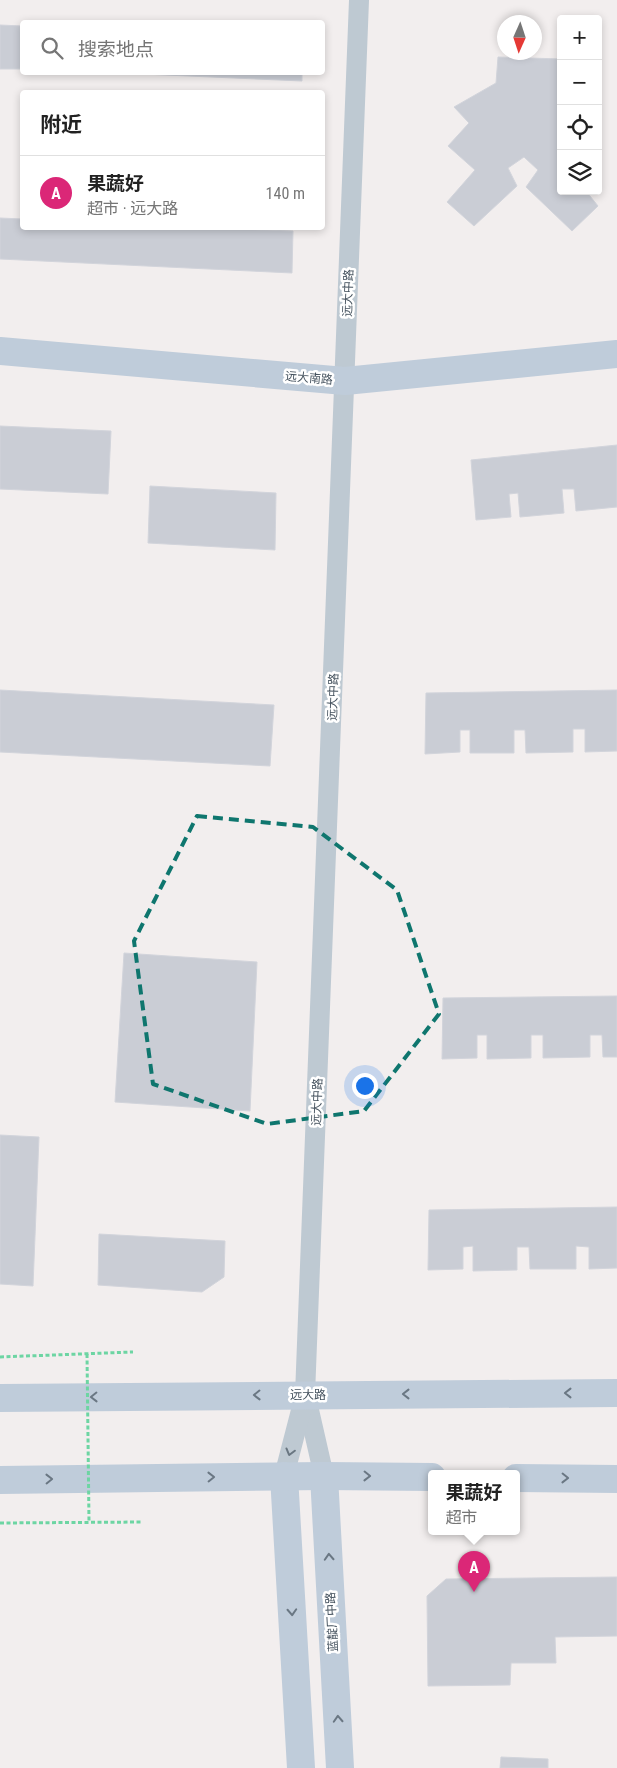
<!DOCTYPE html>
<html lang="zh">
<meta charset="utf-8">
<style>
:root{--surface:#fff;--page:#f6f6f6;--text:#222;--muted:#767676;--line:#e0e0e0;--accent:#db2777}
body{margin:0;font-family:"Roboto Condensed","Noto Sans SC",sans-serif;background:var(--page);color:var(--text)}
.controls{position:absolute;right:15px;top:15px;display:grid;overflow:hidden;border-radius:5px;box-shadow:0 2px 8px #0003}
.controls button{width:45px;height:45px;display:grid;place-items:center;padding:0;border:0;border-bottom:1px solid var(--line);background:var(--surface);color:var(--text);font:25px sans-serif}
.compass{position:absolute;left:497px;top:15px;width:45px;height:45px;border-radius:50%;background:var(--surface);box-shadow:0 2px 8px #0003;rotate:183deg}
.you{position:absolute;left:364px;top:1085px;width:18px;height:18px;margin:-12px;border:4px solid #fff;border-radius:50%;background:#1a73e8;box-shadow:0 0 0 8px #1a73e833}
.badge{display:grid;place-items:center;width:32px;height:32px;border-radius:50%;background:var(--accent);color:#fff;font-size:16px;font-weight:700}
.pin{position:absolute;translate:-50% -41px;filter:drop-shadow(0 1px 2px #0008)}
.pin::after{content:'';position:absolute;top:26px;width:18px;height:15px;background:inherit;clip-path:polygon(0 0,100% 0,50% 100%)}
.popup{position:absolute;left:428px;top:1470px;width:92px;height:65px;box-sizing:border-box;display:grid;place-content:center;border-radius:5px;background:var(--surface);filter:drop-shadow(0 1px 4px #0005);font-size:16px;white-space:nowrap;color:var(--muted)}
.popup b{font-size:19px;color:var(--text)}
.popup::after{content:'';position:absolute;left:50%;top:100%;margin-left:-10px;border:10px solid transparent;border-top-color:var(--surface)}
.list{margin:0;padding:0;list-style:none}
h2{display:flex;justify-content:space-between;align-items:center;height:65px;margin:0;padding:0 20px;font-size:21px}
h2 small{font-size:16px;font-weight:400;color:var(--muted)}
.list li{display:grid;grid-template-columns:32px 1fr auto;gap:15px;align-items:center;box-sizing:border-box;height:75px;padding:0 20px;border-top:1px solid var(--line)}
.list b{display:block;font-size:19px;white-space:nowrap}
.list p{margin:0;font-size:16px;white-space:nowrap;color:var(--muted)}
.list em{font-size:16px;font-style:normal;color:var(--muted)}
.icon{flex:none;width:28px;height:28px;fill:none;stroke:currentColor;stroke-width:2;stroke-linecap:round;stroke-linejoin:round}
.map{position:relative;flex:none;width:617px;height:1768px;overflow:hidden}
.search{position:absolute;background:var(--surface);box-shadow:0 2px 8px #0003;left:20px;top:20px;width:305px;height:55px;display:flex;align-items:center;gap:12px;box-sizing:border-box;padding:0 18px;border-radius:5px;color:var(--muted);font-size:19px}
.panel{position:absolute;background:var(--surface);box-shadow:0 2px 8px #0003;left:20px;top:90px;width:305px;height:140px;border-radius:5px}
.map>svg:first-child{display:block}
.building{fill:#cacdd5;stroke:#d2d4db}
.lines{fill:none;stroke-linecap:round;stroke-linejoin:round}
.path{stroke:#6dd5a3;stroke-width:3;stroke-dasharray:4 2.5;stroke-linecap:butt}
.street{stroke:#bec9d2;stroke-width:20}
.secondary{stroke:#bfccda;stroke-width:28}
.path-bridge{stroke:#6dd5a3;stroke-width:3;stroke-dasharray:4 2.5;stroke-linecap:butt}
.oneway{stroke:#6a7783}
.oneway2{stroke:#697681}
.marked{fill:none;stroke:#0f766e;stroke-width:4;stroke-dasharray:10 6;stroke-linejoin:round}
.labels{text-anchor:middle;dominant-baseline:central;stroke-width:5;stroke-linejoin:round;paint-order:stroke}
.street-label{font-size:12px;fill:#45525e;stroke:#fff}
</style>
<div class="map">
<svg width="617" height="1768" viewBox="0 0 617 1768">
<rect width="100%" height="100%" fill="#f2eeee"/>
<g class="building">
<path d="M0 25 22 26V69H0Z"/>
<path d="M498 57 561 59V191H586L598 206 572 231 526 187 538 170 524 157 508 168 517 186 474 226 447 202 475 170 448 146 469 123 454 107 496 83Z"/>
<path d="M97 72H302V81Z"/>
<path d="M0 218 22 219V228H210L293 231 292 273 0 259Z"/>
<path d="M0 426 111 431 108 494 0 489Z"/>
<path d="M617 445V507L576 511 574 489H562L564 513 520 517 518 493 509 494 511 517 476 520 471 460Z"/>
<path d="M150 486 276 493 275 550 148 543Z"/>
<path d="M0 690 274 705 270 766 0 752Z"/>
<path d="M617 690V751L585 752V729H573V752L526 753 525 730H514V753H470V730H460V752L425 754 426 693Z"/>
<path d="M124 953 257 962 250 1111 115 1102Z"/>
<path d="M617 996V1057H603L602 1035H590V1057L543 1058V1035H531V1058L487 1059V1035H477V1058L442 1059 443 998Z"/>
<path d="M0 1135 39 1137 33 1286 0 1284Z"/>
<path d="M617 1207V1268L589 1269V1247L576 1246V1269H530L529 1247H517V1270L473 1271V1246L463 1247V1269L428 1270 429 1210Z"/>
<path d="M99 1234 225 1241 224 1277 202 1292 98 1285Z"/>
<path d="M617 1577V1636L555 1637 556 1663H511L510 1685 428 1686 427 1596 446 1579Z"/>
<path d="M501 1757 548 1759V1768H500Z"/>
</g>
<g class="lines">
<g class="path">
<path d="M0 1357 133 1352"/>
<path d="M0 1523 142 1522"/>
</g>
<g class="street">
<path d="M306 1397 324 1476"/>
<path d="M284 1476 305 1395 359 0"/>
</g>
<g class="secondary">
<path d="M0 351 345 381 617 354"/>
<path d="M0 1398 617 1393"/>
<path d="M284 1476 301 1768"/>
<path d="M324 1476 340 1768"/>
<path d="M516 1478 617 1479"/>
<path d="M0 1480 324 1476 432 1477"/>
</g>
<path class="path-bridge" d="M87 1354 89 1522"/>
</g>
<defs><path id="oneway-chevron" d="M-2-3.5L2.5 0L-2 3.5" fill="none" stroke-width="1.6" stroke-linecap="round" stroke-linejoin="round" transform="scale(1.25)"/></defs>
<g class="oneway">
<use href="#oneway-chevron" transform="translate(568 1393) rotate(180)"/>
<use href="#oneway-chevron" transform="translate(406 1394) rotate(180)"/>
<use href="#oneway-chevron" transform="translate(257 1395) rotate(179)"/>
<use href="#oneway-chevron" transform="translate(94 1397) rotate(179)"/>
<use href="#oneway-chevron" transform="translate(367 1476) rotate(1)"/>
<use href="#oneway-chevron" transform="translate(211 1477) rotate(-1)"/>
<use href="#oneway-chevron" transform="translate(565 1478) rotate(1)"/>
<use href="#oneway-chevron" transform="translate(49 1479) rotate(-1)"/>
<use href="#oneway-chevron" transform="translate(329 1557) rotate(-93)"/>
<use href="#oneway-chevron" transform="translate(292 1612) rotate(87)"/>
<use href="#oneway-chevron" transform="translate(338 1719) rotate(-93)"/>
</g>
<use class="oneway2" href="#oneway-chevron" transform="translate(290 1452) rotate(105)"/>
<path class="marked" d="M197 816 313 827 397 890 439 1014 364 1111 267 1124 153 1084 134 941Z"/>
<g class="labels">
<g class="street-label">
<text transform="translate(348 293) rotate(-88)">远大中路</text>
<text transform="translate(309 378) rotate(5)">远大南路</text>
<text transform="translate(333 697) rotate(-88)">远大中路</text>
<text transform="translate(317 1102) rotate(-88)">远大中路</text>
<text x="308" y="1395">远大路</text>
<text transform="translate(332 1622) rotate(-93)">蓝靛厂中路</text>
</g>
</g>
</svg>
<div class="controls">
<button>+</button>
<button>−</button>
<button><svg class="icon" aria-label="locate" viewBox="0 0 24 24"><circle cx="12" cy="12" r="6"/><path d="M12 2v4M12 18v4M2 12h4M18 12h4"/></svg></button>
<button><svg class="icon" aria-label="layers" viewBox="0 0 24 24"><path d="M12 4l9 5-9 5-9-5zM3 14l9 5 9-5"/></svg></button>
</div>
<svg class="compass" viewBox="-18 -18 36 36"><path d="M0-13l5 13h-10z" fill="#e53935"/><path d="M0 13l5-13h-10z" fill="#767676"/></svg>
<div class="you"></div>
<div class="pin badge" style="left:474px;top:1592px">A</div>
<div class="popup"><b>果蔬好</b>超市</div>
<div class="search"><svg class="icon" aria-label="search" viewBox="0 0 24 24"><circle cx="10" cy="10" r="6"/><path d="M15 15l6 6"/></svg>搜索地点</div>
<section class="panel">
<h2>附近<small></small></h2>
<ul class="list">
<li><span class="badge">A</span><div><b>果蔬好</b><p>超市 · 远大路</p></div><em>140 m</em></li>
</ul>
</section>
</div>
